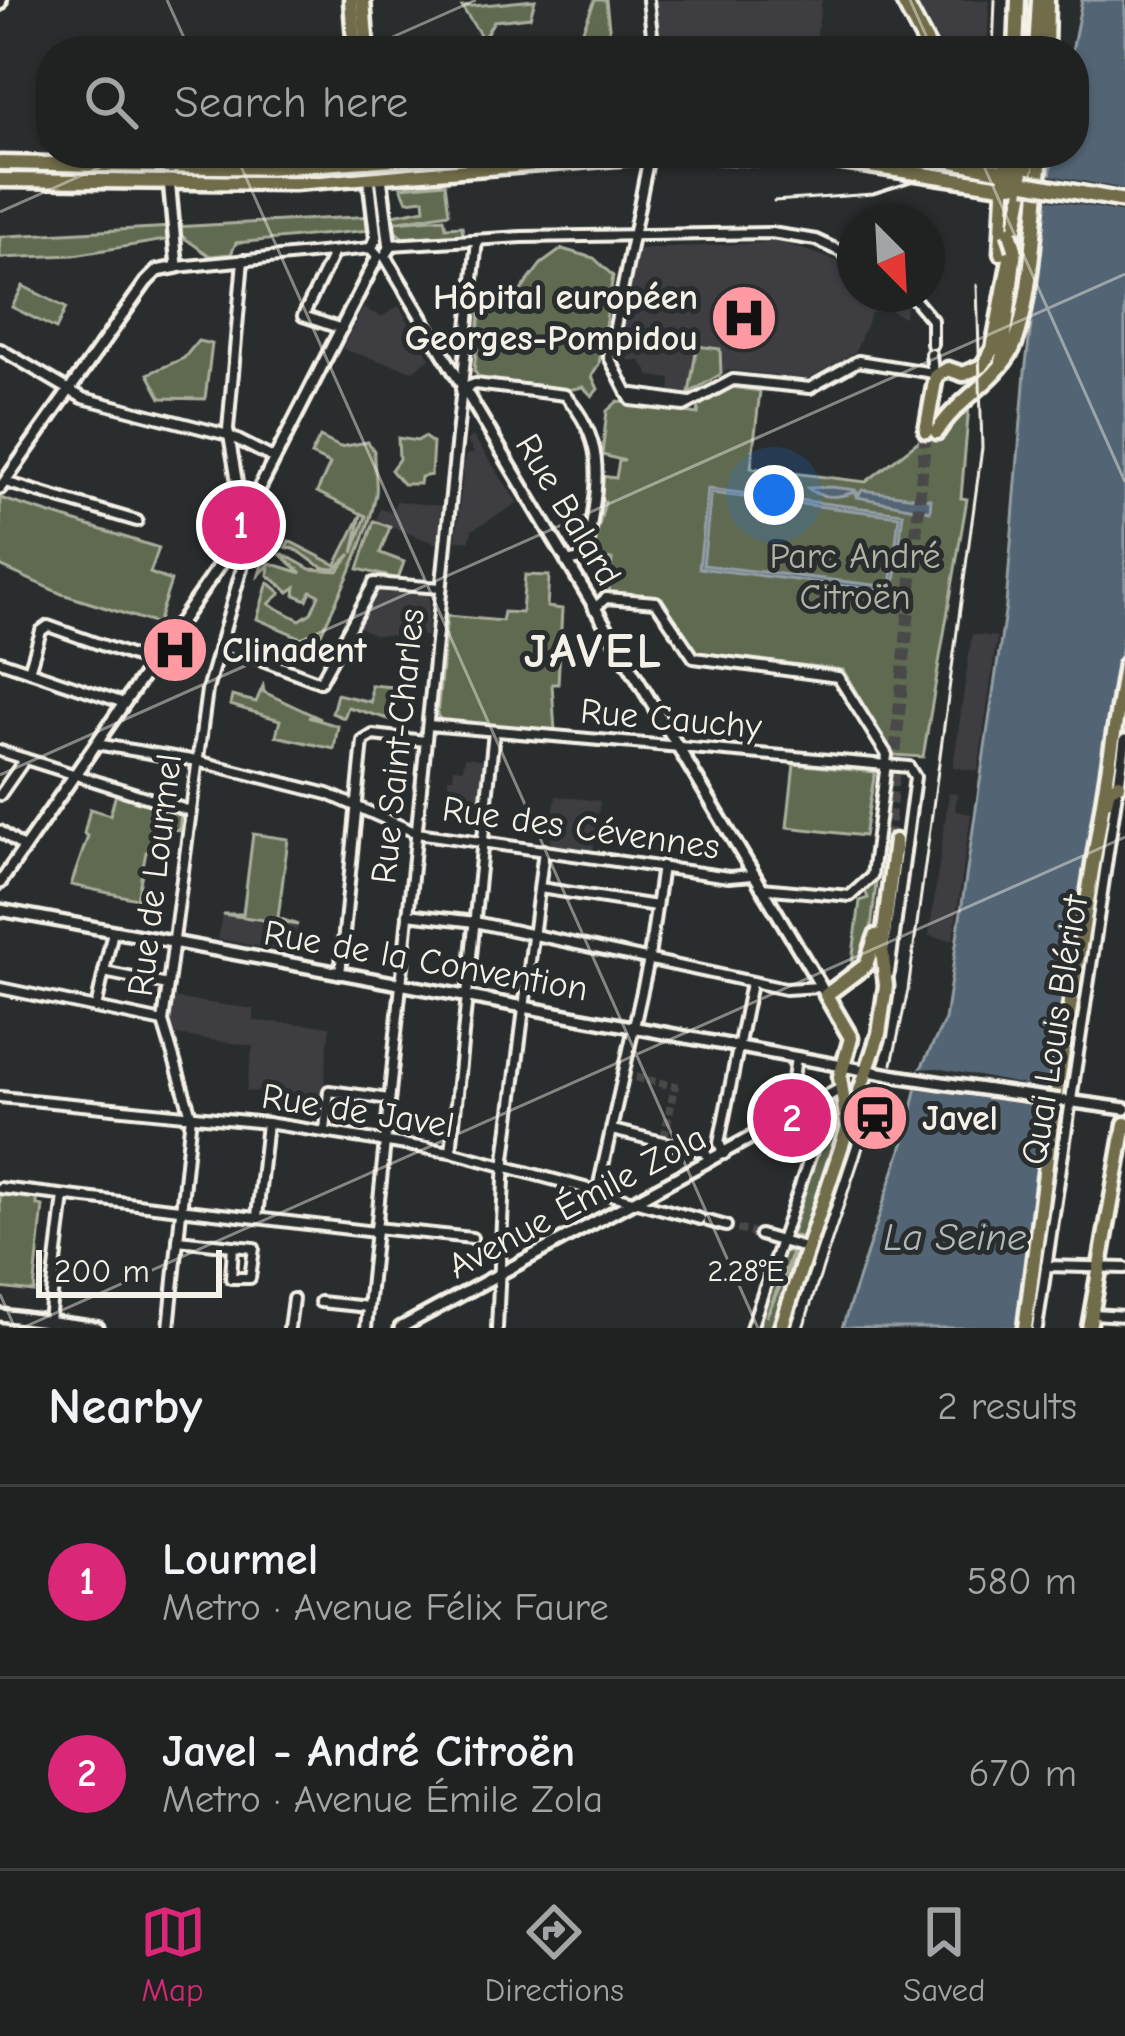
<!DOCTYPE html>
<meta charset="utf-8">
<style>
:root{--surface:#202222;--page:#282a2a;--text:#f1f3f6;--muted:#a2a4a5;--line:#3d3f40;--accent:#db2777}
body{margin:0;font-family:"Comic Neue",sans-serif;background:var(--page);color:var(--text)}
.compass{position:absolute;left:837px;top:204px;width:108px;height:108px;border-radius:50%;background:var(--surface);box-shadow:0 3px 9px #0004;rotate:156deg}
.scale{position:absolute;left:36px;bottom:30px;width:186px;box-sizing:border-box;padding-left:12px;border:6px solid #f4f1e8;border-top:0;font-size:33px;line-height:42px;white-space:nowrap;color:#f4f1e8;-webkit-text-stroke:9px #2a2d2e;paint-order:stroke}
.you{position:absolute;left:774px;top:495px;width:42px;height:42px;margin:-30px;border:9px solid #fff;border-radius:50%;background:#1a73e8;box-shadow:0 0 0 18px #1a73e833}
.badge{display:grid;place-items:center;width:78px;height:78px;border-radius:50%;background:var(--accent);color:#fff;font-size:39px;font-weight:700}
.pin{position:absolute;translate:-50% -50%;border:6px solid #fff;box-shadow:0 3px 12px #0006}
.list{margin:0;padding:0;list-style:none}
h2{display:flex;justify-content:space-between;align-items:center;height:156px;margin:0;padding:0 48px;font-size:51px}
h2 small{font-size:39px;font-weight:400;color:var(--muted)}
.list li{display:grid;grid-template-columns:78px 1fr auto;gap:36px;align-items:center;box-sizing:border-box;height:192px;padding:0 48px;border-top:3px solid var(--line)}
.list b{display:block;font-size:45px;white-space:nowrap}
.list p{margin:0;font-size:39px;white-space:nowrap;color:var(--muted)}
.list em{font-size:39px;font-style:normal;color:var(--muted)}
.icon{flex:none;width:66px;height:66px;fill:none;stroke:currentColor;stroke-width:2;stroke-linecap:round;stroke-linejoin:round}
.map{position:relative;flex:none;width:1125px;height:1328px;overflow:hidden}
.search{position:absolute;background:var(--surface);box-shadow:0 3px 9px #0004;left:36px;right:36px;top:36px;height:132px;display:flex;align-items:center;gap:30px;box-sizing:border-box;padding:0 42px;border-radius:48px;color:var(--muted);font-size:45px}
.sheet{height:540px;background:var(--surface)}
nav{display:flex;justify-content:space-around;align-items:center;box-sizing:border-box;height:168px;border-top:3px solid var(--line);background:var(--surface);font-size:33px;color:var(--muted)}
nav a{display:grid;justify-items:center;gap:6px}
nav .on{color:var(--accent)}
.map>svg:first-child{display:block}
.built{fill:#3e3e43}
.green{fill:#606a51;stroke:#aaae9c;stroke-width:3}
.water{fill:#526575;stroke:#939da3;stroke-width:3;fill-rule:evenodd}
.pier{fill:#2a2d2e}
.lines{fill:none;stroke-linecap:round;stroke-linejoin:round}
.minor-tunnel{stroke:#484a4a;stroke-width:8;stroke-dasharray:8 4;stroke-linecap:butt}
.primary-tunnel{stroke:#484a4a;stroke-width:12;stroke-dasharray:12 6;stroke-linecap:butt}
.minor-casing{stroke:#f4f1e8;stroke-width:16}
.tertiary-casing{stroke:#f4f1e8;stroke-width:18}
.secondary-casing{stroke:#f4f1e8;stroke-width:18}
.primary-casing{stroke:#f4f1e8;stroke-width:21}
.trunk-casing{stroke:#f4f1e8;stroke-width:22}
.minor{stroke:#2a2d2e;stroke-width:8}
.tertiary{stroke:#2a2d2e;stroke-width:9}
.secondary{stroke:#2a2d2e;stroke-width:9}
.primary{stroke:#716d4b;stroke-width:12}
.trunk{stroke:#716d4b;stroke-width:14}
.tram{stroke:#f4f1e8;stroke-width:3}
.rail{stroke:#f4f1e8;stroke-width:3}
.secondary-bridge-casing{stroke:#f4f1e8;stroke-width:18;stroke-linecap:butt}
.primary-bridge-casing{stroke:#f4f1e8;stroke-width:21;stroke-linecap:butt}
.secondary-bridge{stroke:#2a2d2e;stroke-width:9}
.primary-bridge{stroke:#716d4b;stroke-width:12}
.ticks{fill:none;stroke:#f4f1e8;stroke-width:3;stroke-opacity:0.45}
.labels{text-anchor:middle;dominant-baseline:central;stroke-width:10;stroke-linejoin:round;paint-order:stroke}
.poi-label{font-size:36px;font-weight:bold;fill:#f4f1e8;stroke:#2a2d2e;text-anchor:start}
.street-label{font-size:36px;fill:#f4f1e8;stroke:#2a2d2e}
.park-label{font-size:36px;fill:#b1b4a4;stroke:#2a2d2e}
.water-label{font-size:39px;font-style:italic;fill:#b3b9ba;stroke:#2a2d2e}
.district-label{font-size:48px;font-weight:bold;letter-spacing:3px;fill:#f4f1e8;stroke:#2a2d2e}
.ticks-label{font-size:30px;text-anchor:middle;fill:#f4f1e8;stroke:#2a2d2e;stroke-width:10;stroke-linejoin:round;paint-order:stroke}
</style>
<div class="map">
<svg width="1125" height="1328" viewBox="0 0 1125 1328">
<rect width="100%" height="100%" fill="#2a2d2e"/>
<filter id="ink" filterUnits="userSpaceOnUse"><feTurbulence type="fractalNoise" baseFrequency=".00833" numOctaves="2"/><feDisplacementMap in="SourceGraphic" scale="24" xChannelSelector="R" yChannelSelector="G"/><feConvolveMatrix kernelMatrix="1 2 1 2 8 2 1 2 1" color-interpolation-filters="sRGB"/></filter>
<g filter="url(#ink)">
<g class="built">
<path d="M653 0H822L814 51H657Z"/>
<path d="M912 0H989L987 51H937Z"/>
<path d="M781 242 855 267V294H897L907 302 904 317 887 309 871 313 855 352 808 379 728 370 681 396 670 394 671 379 650 376 641 361 615 359 633 254 640 249Z"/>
<path d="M399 306 430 358 413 371 342 349 363 308 381 317Z"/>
<path d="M473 436 518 503 472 530 470 540H456L465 456 474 453 467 441Z"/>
<path d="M396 501 441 506 437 544 376 521 380 509 393 512Z"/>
<path d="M380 586 430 593 427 636 375 635 357 626Z"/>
<path d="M972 634 997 637 978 771 953 767Z"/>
<path d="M465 757 487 760 481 816 444 813 449 811 448 777H453L454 768 463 769Z"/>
<path d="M949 793 957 794 955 811 971 814 953 940 929 936Z"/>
<path d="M556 796 600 801 593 851 550 845Z"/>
<path d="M222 914 298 925 294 953 218 939Z"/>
<path d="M171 998 254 1009V1021L330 1026 323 1095 246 1091 253 1046 170 1034Z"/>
</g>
<g class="green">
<path d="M535 0 530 17 494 21 483 39 462 7Z"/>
<path d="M595 0H606L611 45 585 47 579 39Z"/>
<path d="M445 183 449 213 394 222 444 218 446 227 462 226 463 237 408 242 391 228 236 243 231 254 210 256 183 237 74 255 0 258V237L8 236 393 215 425 209 424 199 407 201 401 187Z"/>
<path d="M562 249 594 258 613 276 599 364 592 376 598 389 592 396 583 387 563 391 482 381 474 371 481 303 501 289 520 292 541 264Z"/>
<path d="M23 286 66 308 56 329 12 307Z"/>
<path d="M198 341 212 344 205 399 161 398 148 374 184 358Z"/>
<path d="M697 346 720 349 721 374 689 393Z"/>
<path d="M732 387 760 391 751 468 866 482 920 440 921 431 944 434 969 406 961 498 967 499 923 757 893 755 843 670 694 652 662 598 609 592 612 560 591 557 605 502 597 500 600 476 616 478 619 461H625L602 455 607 411 618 401 698 414 699 406Z"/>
<path d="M320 437 340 447 368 442 374 451C373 466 378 480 376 494 366 546 338 596 316 644L257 619 268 582 281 593 269 604 300 620 311 613 319 595 311 591 307 600 295 595 296 587 289 592 268 575 269 565 259 575 263 561 302 573 281 555 283 554 310 569 338 571 351 554 335 569C312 569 307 550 286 547L289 541 336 565 361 515 353 553 366 516 317 492 330 464 311 455Z"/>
<path d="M424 437 433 443 431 475 421 477 420 484H403L391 470 399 459 398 438 417 441Z"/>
<path d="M0 498 159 548 150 573 171 581 157 624 62 594 0 566Z"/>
<path d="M374 521 390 527 380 553 404 562 398 579 358 569Z"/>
<path d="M525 575 549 576 547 607 562 609 558 684H552L555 731 442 721 437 715 447 616 502 621 504 612 522 613Z"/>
<path d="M371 685 394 687 392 720 348 707 344 718 332 713 337 694 371 702Z"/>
<path d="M263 686 264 692 321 719 308 717 338 726 334 749 276 736 280 720 230 705 232 696 256 702Z"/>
<path d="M794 764 875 772 864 836 787 827Z"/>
<path d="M116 794 181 815 179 830 159 827 155 852H146L137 899 71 885 88 836 84 834 90 809 110 815Z"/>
<path d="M253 834 288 839 278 918 298 925 222 914H243Z"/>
<path d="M877 875 869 948 851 970 860 901 868 898 865 890Z"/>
<path d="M833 1104H839L841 1122 802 1237 791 1236 821 1141 813 1116Z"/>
<path d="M0 1194 37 1198V1205L43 1206 34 1292 0 1288Z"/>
<path d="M782 1250 792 1253 766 1317 795 1254 775 1328H755Z"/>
</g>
<g class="water">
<path d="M1082 0H1125V623L1019 1328H842L907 1132 921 1068 945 1020 1006 605 1025 372 1050 175 1054 153H1074L1072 51Z"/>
<path d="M832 487 855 490 859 495 862 490 931 499 930 511 857 497 854 492C842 497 820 500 808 488Z"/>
<path d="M708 489 903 513 894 592 699 568ZM711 493 899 516 891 587 703 565Z"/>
</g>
<g class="pier">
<path d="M1044 174 1125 189V213L1042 198Z"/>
<path d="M936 1068 1057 1091 1055 1109 911 1088 915 1069Z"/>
</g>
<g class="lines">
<g class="minor-tunnel">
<path d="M624 1075 675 1086 663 1142"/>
<path d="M726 1226 760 1235"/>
</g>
<path class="primary-tunnel" d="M887 840 926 431"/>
<g class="minor-casing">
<g id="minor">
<path d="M648 0 654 51"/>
<path d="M649 156 609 357 631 400 684 406 733 380 810 388 858 361 933 373 934 379"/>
<path d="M390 245 522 237 771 233 816 240 855 258"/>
<path d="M334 252 303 316 342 329"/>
<path d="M177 267 371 248"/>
<path d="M910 294 932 320V344"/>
<path d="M0 349 83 398 228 435 275 459"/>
<path d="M931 354 933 373"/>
<path d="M461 389 475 384 565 395C613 449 594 492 587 558L566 562"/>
<path d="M627 393 690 402"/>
<path d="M5 482 137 521"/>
<path d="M594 609 606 598 656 602 694 658 838 677 887 755 872 876 850 896 761 888"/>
<path d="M220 644 320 682 374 583 441 588"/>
<path d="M0 661 124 703"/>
<path d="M29 671 41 631 48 626 152 663"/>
<path d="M428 725 909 767 915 777 889 973"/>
<path d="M96 744 197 761 328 794 417 833 729 877 753 875"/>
<path d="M0 751 190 811"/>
<path d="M0 795 25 759"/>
<path d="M0 831 24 848"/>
<path d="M540 888 656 906"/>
<path d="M408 914 475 922 785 989 821 987"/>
<path d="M104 972 168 985"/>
<path d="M340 974 363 741 373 735 425 741"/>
<path d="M0 988 163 1022"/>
<path d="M96 1008 113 931"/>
<path d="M796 1057 789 1108 805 1117"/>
<path d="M0 1097 267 1123 451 1152 700 1219"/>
<path d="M612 1130 705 1152 710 1161"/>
<path d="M325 1131 329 1091 389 1099"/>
<path d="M451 1152 494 731"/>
<path d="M724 1154 719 1143 751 983"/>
<path d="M0 1188 375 1232"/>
<path d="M597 1193 648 964 662 866"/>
<path d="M257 1217 267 1123"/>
<path d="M708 1221 726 1226"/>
<path d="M376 1228 472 1238"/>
<path d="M760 1235 805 1248"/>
<path d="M178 1240 233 1246 231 1278H250L254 1248 233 1246"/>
<path d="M1046 1266 1125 1268"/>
<path d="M320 1302 368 1307"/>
<path d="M1093 1314 1125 1316"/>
<path d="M48 1328 64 1196"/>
<path d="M169 1328 191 1115 163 1022 207 690 248 547 228 429 243 260"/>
<path d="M289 1328 293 1299"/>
<path d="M366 1328 477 240"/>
<path d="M497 1328 505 1159 544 850"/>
<path d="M751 1328 814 1145 804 1109"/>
<path d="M1037 1328 1118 785"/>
</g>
</g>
<g class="tertiary-casing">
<g id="tertiary">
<path d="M381 177 390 248 385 256"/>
<path d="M369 178 376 239 371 248 378 256"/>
<path d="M385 256 826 995"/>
<path d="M248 547 255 511"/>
<path d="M1119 784 1125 740"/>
<path d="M0 883 223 560 378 256"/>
<path d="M0 1315 98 1328"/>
</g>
</g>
<g class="secondary-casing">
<g id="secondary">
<path d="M0 4 1 0"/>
<path d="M0 488 146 282 157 271 177 267 168 168"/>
<path d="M0 910 880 1073"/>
<path d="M896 1076 989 1090"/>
<path d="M1060 1100 1125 1109"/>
<path d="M400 1328 842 1088"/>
</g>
</g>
<g class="primary-casing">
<g id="primary">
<path d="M351 0 355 51"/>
<path d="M363 0 367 51"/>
<path d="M1016 51 1018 0"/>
<path d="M1036 51 1039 0"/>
<path d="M1046 51 1047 0"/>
<path d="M914 153 1011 173 1026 183"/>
<path d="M0 163 265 168 478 153"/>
<path d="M1016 179 1018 153"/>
<path d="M0 180 294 183 682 153 837 161 1002 186 1026 183"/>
<path d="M1001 253 1006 153"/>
<path d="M1002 363 1015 249"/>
<path d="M963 374 982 366 993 349 1030 153"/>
<path d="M926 431 936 376 948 369 963 374"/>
<path d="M937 432C957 399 993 384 1012 350 1031 313 1037 198 1041 153"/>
<path d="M1106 801 1109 789 1119 784"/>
<path d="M847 1124 840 1077 851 1038 826 995 866 965 876 936"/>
<path d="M781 1328 879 1034 886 986 882 949 895 841"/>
<path d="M1025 1328 1051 1126 1125 665"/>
<path d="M1089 1328 1125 1124"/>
</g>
</g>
<g class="trunk-casing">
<g id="trunk">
<path d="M903 0 930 51"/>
<path d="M931 156 932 153"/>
</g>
</g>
<use href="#minor" class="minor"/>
<use href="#tertiary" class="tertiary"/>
<use href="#secondary" class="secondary"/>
<use href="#primary" class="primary"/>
<use href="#trunk" class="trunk"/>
<g class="tram">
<path d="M802 153 920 165"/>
<path d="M0 172 315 176 574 153"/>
</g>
<g class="rail">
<path d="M993 51 995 0"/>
<path d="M993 160 994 153"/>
<path d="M774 201 873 194 917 180"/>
<path d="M892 1064 908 990 982 448 977 285"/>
<path d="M803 1328 880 1096"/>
</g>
<g class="secondary-bridge-casing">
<g id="secondary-bridge">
<path d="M880 1073 896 1076"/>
<path d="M989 1090 1060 1100"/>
</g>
</g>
<g class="primary-bridge-casing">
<g id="primary-bridge">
<path d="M1026 183 1125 201"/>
<path d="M1010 232 1015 249"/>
</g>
</g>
<use href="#secondary-bridge" class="secondary-bridge"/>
<use href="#primary-bridge" class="primary-bridge"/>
</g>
</g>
<path class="ticks" d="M167 0 190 51M910 0 933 51M361 51 476 0M235 153 758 1328M978 153 1125 482M0 212 132 153M0 775 1125 274M0 1294 15 1328M22 1328 1125 837"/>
<defs>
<g id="hospital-disc" transform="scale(3.45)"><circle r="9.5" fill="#ff9aa2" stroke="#2a2d2e"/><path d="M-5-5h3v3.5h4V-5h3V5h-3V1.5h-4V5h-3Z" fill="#111"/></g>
<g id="station-disc" transform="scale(3.45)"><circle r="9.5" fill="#ff9aa2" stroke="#2a2d2e"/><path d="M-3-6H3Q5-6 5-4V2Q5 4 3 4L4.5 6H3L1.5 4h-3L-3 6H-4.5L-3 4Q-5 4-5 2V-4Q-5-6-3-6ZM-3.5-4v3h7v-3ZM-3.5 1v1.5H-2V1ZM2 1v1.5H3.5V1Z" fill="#111"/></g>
</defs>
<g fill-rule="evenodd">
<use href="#hospital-disc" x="744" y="318"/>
<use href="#hospital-disc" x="175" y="650"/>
<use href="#station-disc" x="875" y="1118"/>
</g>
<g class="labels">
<g class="poi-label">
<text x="698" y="297" text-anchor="end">Hôpital européen<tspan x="698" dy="41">Georges-Pompidou</tspan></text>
<text x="222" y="650">Clinadent</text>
<text x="922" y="1118">Javel</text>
</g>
<g class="street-label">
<text transform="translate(568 510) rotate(59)">Rue Balard</text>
<text transform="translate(671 719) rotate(5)">Rue Cauchy</text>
<text transform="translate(398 746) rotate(-84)">Rue Saint-Charles</text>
<text transform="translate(581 828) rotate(8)">Rue des Cévennes</text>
<text transform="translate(155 875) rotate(-83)">Rue de Lourmel</text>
<text transform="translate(426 961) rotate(10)">Rue de la Convention</text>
<text transform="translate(1055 1030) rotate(-81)">Quai Louis Blériot</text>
<text transform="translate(358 1111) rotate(9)">Rue de Javel</text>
<text transform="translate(577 1202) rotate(-28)">Avenue Émile Zola</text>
</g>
<g class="park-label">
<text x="855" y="556">Parc André<tspan x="855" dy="41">Citroën</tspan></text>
</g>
<g class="water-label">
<text x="955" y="1237">La Seine</text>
</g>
<g class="district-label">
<text x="594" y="651">JAVEL</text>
</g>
</g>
<g class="ticks-label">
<text x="746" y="1281">2.28°E</text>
</g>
</svg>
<svg class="compass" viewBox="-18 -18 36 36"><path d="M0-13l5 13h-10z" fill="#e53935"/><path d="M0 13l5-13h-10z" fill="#a2a4a5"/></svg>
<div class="scale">200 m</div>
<div class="you"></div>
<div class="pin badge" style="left:241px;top:525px">1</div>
<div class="pin badge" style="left:792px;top:1118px">2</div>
<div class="search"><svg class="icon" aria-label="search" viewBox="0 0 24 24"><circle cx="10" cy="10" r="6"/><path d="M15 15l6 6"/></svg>Search here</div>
</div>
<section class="sheet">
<h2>Nearby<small>2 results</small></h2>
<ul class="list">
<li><span class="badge">1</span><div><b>Lourmel</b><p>Metro · Avenue Félix Faure</p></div><em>580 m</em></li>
<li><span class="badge">2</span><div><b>Javel - André Citroën</b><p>Metro · Avenue Émile Zola</p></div><em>670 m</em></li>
</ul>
</section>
<nav>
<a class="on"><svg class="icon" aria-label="map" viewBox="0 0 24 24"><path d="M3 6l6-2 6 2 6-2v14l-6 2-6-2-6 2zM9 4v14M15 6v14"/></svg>Map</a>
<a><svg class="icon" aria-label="directions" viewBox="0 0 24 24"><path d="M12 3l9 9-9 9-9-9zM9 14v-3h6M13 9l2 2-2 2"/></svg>Directions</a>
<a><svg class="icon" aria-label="saved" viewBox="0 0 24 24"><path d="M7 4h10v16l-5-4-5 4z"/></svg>Saved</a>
</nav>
